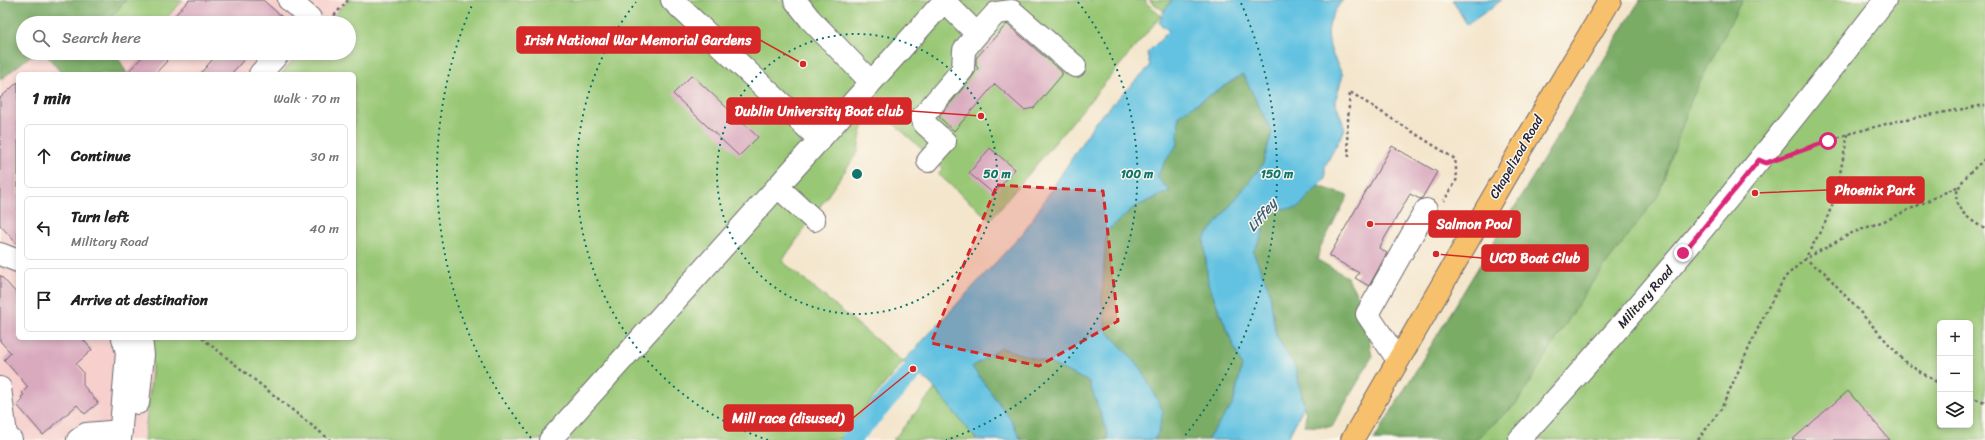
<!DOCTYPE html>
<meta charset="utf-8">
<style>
:root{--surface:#fff;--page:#f6f6f6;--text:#222;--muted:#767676;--line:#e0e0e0}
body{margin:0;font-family:Sriracha,sans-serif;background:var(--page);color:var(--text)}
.controls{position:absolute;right:12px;bottom:12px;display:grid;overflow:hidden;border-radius:6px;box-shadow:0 2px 6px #0003}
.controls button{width:36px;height:36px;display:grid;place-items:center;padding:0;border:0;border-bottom:1px solid var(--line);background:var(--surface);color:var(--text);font:20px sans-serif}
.stop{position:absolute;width:12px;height:12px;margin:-9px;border:3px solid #db2777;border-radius:50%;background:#fff}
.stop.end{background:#db2777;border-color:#fff;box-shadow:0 1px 4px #0008}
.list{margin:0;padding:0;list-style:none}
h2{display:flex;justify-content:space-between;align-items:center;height:52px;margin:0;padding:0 16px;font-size:17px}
h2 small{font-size:13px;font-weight:400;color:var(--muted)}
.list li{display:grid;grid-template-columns:26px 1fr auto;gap:12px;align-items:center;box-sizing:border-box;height:64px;margin:0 8px 8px;padding:0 8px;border:1px solid var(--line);border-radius:6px}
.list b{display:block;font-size:15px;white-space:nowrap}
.list p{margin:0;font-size:13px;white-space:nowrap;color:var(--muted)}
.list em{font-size:13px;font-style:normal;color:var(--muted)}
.icon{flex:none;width:22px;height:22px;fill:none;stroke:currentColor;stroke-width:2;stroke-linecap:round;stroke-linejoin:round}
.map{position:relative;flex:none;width:1985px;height:440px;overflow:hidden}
.search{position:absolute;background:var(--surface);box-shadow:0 2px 6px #0003;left:16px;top:16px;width:340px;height:44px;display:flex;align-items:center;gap:10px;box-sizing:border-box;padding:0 14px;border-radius:22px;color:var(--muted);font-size:15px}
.panel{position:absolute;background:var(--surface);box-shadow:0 2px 6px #0003;left:16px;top:72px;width:340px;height:268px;border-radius:6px}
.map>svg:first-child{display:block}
.built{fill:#f7d0cd}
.green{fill:#98c775;stroke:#5d7458;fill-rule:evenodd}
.forest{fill:#7aac66;stroke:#4e6750}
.water{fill:#63c2e1;stroke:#42728e}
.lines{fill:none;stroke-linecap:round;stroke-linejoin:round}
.canal{stroke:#63c2e1;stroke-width:20}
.building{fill:#d9a9be}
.minor-casing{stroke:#6c676e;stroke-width:24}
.major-casing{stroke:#6c676e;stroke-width:24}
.path{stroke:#6c676e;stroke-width:2.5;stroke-dasharray:3 3;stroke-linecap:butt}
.minor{stroke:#fff;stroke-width:22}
.major{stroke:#f7c06c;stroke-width:22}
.route{stroke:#db2777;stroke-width:5}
.marked{fill:#d62828;fill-opacity:0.2;stroke:#d62828;stroke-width:3;stroke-dasharray:8 5;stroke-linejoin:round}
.ring{fill:none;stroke:#0f766e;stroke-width:2;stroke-dasharray:2 4}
.labels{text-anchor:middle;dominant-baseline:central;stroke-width:3;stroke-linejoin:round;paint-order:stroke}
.street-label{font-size:13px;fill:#22223b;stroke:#fbf7ec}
.water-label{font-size:14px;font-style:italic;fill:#395a75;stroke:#fbf7ec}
.centre{fill:#0f766e;stroke:#fbf7ec;stroke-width:2}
.ring-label{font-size:12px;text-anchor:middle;font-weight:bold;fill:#0f766e;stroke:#fbf7ec;stroke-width:3;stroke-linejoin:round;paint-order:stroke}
.leader{fill:none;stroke:#d62828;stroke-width:1.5}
.callout-dot{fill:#d62828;stroke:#fbf7ec;stroke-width:1.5}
.callout{fill:#d62828;stroke:#d62828;stroke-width:1.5}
.callout-label{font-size:14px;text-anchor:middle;font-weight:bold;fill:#fff}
</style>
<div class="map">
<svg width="1985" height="440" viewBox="0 0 1985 440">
<rect width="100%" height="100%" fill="#fbf7ec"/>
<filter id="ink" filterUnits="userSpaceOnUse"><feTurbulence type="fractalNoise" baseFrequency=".025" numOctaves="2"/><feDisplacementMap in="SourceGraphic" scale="8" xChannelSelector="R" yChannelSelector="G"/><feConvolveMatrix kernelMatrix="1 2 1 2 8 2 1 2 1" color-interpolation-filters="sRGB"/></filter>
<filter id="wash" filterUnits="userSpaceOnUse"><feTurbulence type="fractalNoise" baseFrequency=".012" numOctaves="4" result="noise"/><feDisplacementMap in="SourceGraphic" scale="16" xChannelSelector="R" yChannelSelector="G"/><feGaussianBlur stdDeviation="0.9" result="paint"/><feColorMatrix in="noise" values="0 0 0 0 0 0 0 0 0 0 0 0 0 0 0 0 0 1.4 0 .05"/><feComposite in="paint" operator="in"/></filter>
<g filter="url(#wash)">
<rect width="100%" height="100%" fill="#f4e6cd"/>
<path class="built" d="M2 0H348L327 23H23V53H300L281 74H18V338H151L152 372 144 440H0V2Z"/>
<g class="green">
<path d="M126 0H183L162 23H106Z"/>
<path d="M348 0H1147L1145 2 1161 16 990 220 938 174 943 168 873 105 861 133 858 152 782 261 903 362 838 440H144L152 372 151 338H354V74H281L300 53H349V23H327Z"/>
<path d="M1149 0H1172L1164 11Z"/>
<path d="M1640 0H1985V440H1374ZM1940 323H1970V425H1940Z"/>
<path d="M935 389 977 440H893Z"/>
</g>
<g class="forest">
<path d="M2 0H126L106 23H23V53H34L0 80V2Z"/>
<path d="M1640 0H1742L1692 98 1658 196 1589 287 1516 404 1475 440H1374Z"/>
<path d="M45 53H116L127 74H62Z"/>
<path d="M1244 74 1272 131 1263 164 1204 239 1208 283 1242 366 1233 404 1207 440H1154L1159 431 1141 368 1106 330 1102 300 1106 232 1133 208 1170 191 1157 177 1164 163 1178 144 1179 115Z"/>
<path d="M1319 186 1348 196 1319 250 1318 260 1347 277 1364 307 1372 357 1332 427 1304 426 1306 415 1296 369 1276 335 1269 289 1253 252 1262 236 1265 221 1277 209 1299 206Z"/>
<path d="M1001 348 1049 363 1089 382 1107 432 1108 440H1021L1012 421 972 367Z"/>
</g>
<g class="water">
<path d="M1172 0H1343C1320 27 1327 47 1343 75L1335 101 1345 129 1325 166V179L1298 208 1277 209 1265 221 1262 236 1253 252 1269 289 1276 335 1296 369 1304 406 1287 440H1207L1233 404 1242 366 1208 283 1204 239 1263 164 1272 132 1243 74 1179 115 1178 144 1164 163 1157 177 1170 191 1133 208 1106 232 1102 300 1106 330 1141 368 1163 411 1159 431 1154 440H1108L1107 432 1089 382 1049 363 1001 348 972 367 1012 421 1021 440H977L931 384 903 362 1024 232 1096 121 1150 66 1147 53 1169 31 1159 23 1164 11Z"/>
<path d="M1453 0H1502L1467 25Z"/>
</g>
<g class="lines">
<path class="canal" d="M850 440 932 350"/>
</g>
<g id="blocks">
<g class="building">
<path d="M189 0H263L289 23H168Z"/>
<path d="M1007 24 1062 72V75L1034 108 1024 110 995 84 954 131 939 117 972 77 978 68 976 66V58Z"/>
<path d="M146 53H159L167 61 155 74H126Z"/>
<path d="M218 53H250L231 74H200Z"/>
<path d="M692 75 758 137 739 156 673 94Z"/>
<path d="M18 82V245L0 225V98Z"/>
<path d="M1392 146 1437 172 1422 198 1420 199 1410 194 1379 248 1387 253 1369 286 1355 278 1359 273 1329 256Z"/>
<path d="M990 148 1015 169 994 194 969 173Z"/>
<path d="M0 275 18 295V338H82L92 350 76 364 83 372V385L98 403 85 414 77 405 43 435 17 405 23 400 21 397 24 395 22 393 28 387 4 360 11 353 0 341Z"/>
<path d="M1848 391 1890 440H1792Z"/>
</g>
</g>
</g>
<g filter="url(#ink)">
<use href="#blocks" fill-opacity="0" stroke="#6c676e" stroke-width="1"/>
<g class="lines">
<g class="minor-casing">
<g id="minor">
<path d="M289 0 310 18 306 23"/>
<path d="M672 0 820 140"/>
<path d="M795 0 810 19 870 81"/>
<path d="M977 34 996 13 1012 11 1075 66"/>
<path d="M260 74 279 53"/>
<path d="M928 161 945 142 924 123 922 117 963 69 964 50 977 34 944 1"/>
<path d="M778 187 814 220"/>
<path d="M0 254 18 261"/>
<path d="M1398 360 1367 314 1426 210"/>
<path d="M0 388 6 435 11 440"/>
<path d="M138 403 143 355 141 338"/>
<path d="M78 440 86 434 121 431"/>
<path d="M120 440 127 352 123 338"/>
<path d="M550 440 945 0"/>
<path d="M1519 440C1648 299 1769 152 1885 0"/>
</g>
</g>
<g class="major-casing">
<path id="major" d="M1352 440 1521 149 1610 0"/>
</g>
<g class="path">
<path d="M330 20 348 0"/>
<path d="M1848 134 1835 198 1825 223 1805 259 1824 272 1906 363 1940 384"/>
<path d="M1792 153 1848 134 1901 120 1985 105"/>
<path d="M1349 157 1347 135 1350 92 1455 159 1457 179 1444 201"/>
<path d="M1985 159C1953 186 1941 204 1985 229"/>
<path d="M202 338 330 440"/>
<path d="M1970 397 1985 402"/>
<path d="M1698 440 1721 409 1765 313 1785 277 1805 259 1852 233 1889 219 1959 186"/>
</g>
<use href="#minor" class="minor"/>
<use href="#major" class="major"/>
</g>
</g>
<g class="lines" filter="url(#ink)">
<path class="route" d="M1683 253 1759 160 1766 163 1828 141"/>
</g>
<path class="marked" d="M997 185 1103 191 1118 321 1039 366 931 343Z"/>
<g class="ring">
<circle cx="857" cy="174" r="140"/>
<path d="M768 440A280 280 0 0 1 636 2M1078 2A280 280 0 0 1 946 440"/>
<path d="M531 438A420 420 0 0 1 473 3M1241 3A420 420 0 0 1 1183 438"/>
</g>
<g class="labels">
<g class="street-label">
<text transform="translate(1516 157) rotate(-60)">Chapelizod Road</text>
<text transform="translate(1645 297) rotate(-49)">Military Road</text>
</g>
<g class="water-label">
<text transform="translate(1262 215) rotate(-50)">Liffey</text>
</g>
</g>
<circle cx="857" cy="174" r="6" class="centre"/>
<g class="ring-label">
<text x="997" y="178">50 m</text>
<text x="1137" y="178">100 m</text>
<text x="1277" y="178">150 m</text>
</g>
<path class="leader" d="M803 64L760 40M981 116L911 111M1755 193L1827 190M1370 224L1429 224M1436 254L1482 258M913 369L853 418"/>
<g class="callout-dot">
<circle cx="803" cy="64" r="4"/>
<circle cx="981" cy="116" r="4"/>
<circle cx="1755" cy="193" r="4"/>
<circle cx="1370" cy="224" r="4"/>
<circle cx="1436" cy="254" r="4"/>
<circle cx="913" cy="369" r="4"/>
</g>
<g class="callout">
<rect x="517" y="27" width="243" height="26" rx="4"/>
<rect x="727" y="98" width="184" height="26" rx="4"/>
<rect x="1827" y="177" width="97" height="26" rx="4"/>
<rect x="1429" y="211" width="91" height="26" rx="4"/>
<rect x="1482" y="245" width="106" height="26" rx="4"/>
<rect x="724" y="405" width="129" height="26" rx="4"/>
</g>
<g class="callout-label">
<text x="638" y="45">Irish National War Memorial Gardens</text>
<text x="819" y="116">Dublin University Boat club</text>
<text x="1875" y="195">Phoenix Park</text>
<text x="1474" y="229">Salmon Pool</text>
<text x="1535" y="263">UCD Boat Club</text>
<text x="788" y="423">Mill race (disused)</text>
</g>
</svg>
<div class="controls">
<button>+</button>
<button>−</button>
<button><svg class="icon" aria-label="layers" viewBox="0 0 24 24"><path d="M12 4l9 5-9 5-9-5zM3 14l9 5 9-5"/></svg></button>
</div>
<div class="stop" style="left:1828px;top:141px"></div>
<div class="stop end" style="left:1683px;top:253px"></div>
<div class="search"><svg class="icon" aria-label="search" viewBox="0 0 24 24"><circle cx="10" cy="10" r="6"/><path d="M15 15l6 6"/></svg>Search here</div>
<section class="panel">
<h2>1 min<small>Walk · 70 m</small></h2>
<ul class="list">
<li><svg class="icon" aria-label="ahead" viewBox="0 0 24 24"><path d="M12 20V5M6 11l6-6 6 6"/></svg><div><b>Continue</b></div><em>30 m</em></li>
<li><svg class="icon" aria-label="left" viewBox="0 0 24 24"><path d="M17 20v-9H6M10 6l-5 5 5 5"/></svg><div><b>Turn left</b><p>Military Road</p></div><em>40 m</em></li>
<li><svg class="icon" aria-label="arrive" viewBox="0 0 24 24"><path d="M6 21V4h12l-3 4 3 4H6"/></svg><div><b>Arrive at destination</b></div></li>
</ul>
</section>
</div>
